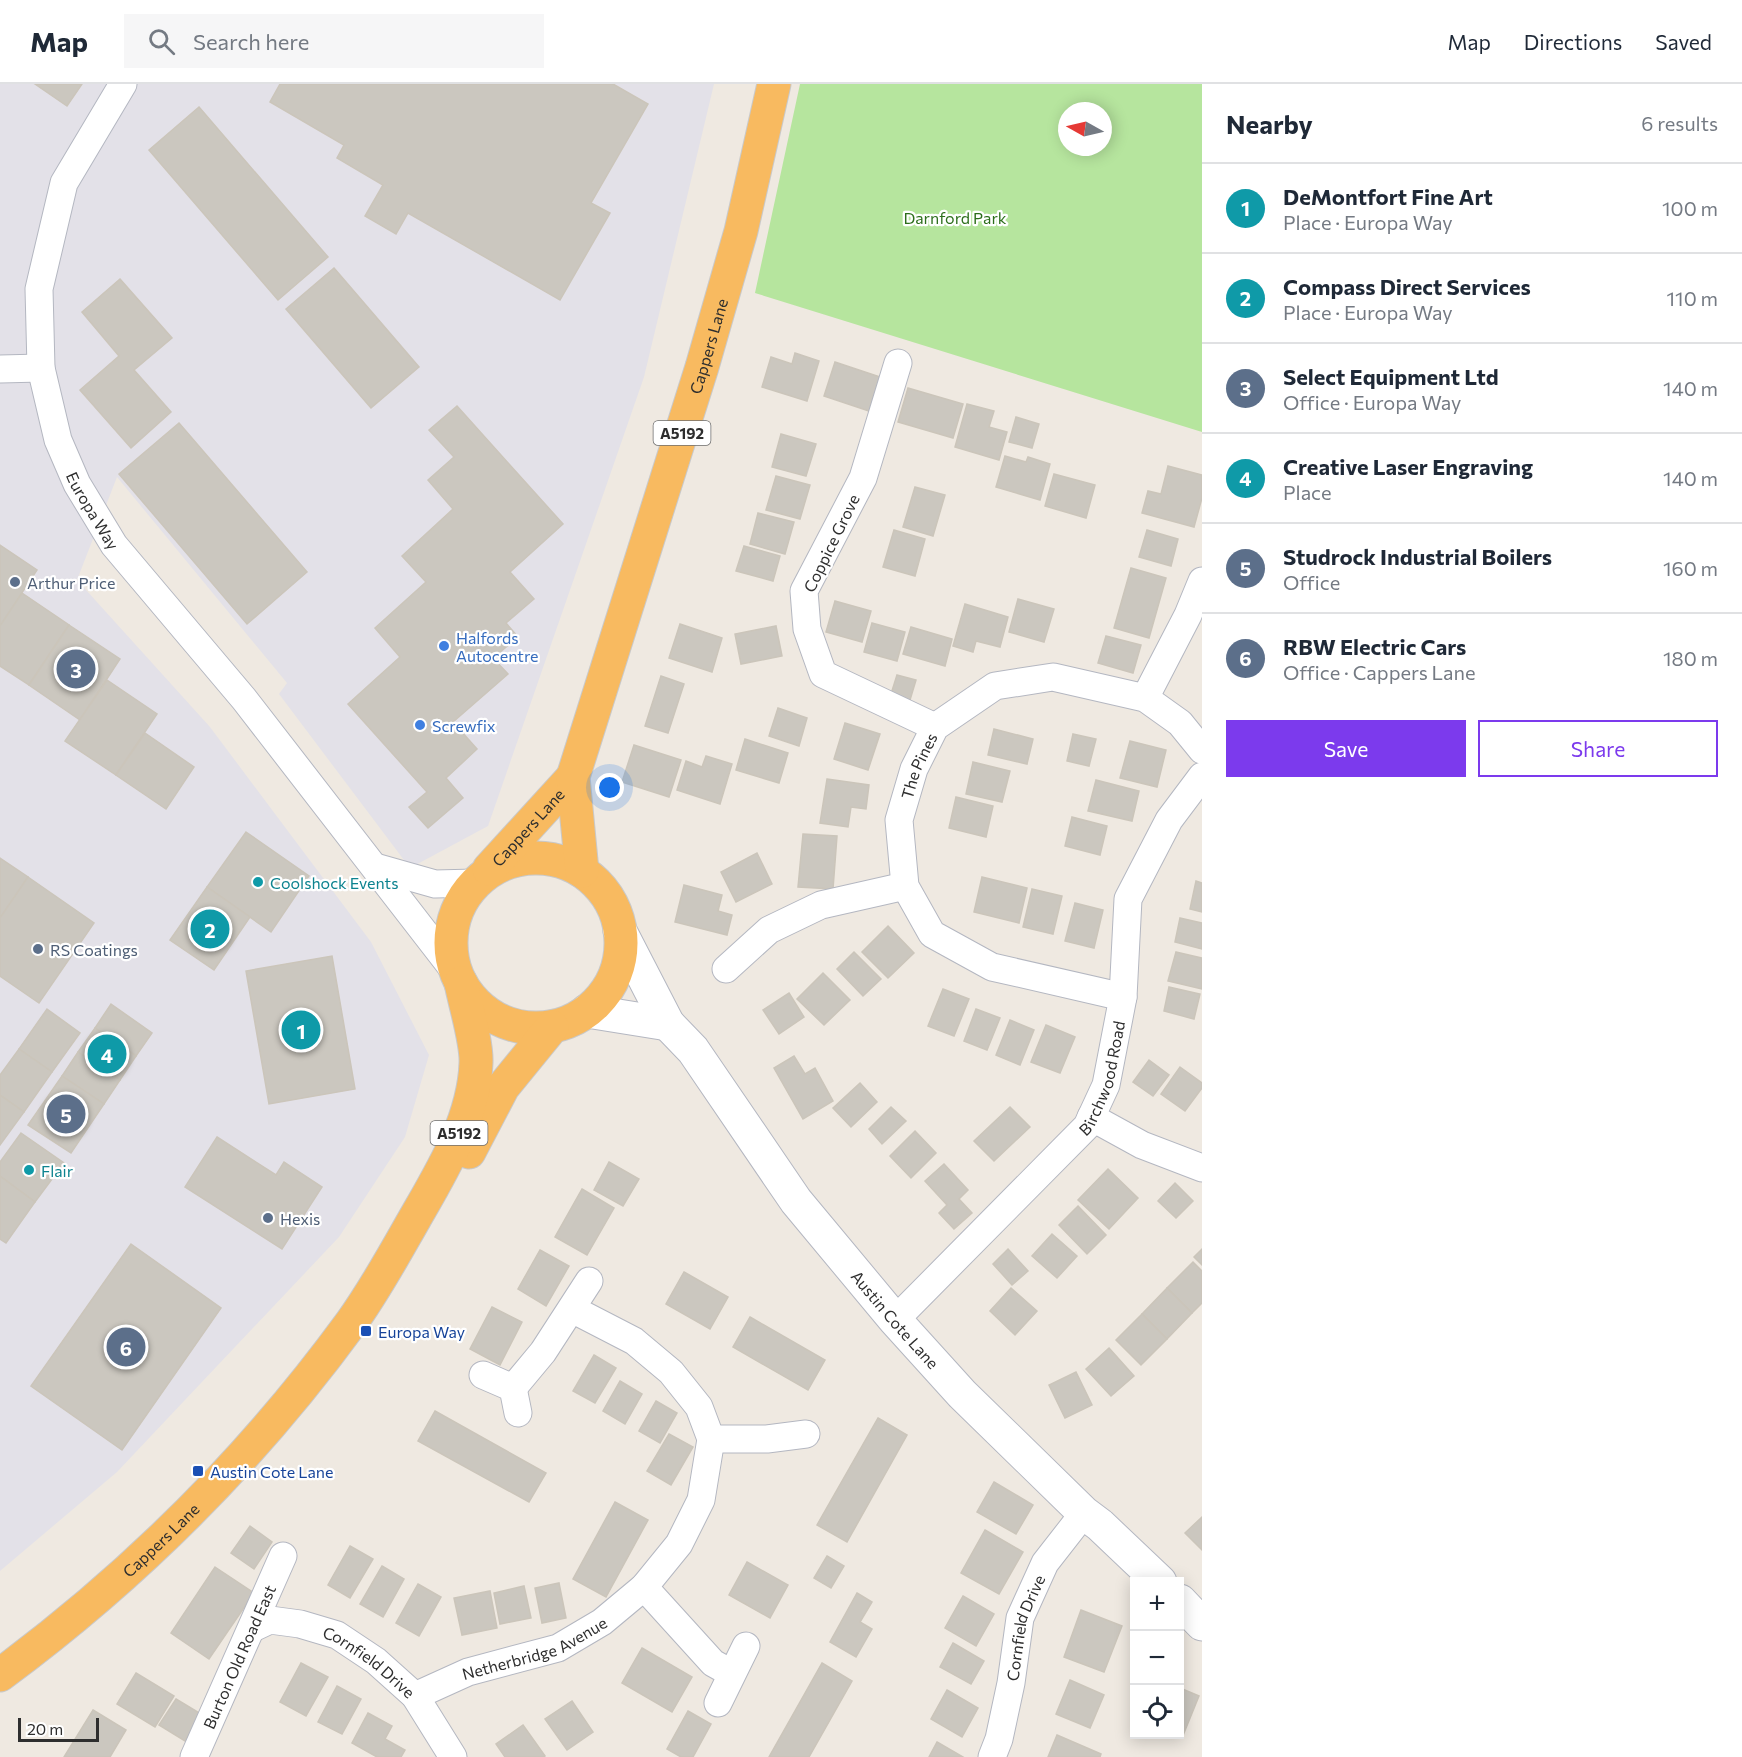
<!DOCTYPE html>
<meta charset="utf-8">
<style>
:root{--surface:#fff;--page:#f6f6f7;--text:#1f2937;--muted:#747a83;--line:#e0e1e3;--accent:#7c3aed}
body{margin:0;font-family:Commissioner,sans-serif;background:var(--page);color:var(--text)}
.controls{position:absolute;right:18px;bottom:18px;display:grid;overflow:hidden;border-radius:0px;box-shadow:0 3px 15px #0003}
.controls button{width:54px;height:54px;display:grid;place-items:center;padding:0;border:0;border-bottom:2px solid var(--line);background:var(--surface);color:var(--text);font:30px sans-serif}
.compass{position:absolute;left:1058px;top:18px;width:54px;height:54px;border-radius:50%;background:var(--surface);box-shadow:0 3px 15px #0003;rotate:278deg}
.scale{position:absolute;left:18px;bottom:15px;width:81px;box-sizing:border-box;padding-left:6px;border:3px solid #2e2e2e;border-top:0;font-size:16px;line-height:21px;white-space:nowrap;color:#2e2e2e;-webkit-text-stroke:4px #fff;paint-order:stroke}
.you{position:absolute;left:610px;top:704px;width:21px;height:21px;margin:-15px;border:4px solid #fff;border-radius:50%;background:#1a73e8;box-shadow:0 0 0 9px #1a73e833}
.badge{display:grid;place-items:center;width:39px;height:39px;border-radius:50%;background:var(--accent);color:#fff;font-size:20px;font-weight:700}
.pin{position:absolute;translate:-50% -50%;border:3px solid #fff;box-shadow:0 2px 6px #0006}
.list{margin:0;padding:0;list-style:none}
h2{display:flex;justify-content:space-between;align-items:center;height:78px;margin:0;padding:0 24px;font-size:26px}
h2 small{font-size:20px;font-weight:400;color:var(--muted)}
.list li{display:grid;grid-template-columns:39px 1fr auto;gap:18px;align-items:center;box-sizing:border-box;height:90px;padding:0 24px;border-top:2px solid var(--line)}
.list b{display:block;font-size:22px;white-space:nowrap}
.list p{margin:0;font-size:20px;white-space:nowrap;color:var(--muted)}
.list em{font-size:20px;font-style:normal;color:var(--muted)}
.actions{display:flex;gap:12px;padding:18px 24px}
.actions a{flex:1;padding:14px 0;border:2px solid var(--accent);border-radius:0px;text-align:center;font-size:21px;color:var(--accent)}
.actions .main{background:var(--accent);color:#fff}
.icon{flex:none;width:33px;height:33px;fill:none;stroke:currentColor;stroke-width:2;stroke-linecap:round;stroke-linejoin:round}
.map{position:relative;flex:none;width:1202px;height:1673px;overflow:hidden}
header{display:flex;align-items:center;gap:36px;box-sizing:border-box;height:84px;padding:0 30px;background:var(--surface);border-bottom:2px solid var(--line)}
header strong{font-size:28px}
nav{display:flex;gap:33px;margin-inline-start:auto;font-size:21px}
.search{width:420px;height:54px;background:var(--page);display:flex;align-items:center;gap:15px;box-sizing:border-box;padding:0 21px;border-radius:0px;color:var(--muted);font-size:22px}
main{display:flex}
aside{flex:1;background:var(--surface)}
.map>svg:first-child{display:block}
.industrial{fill:#e3e1e8}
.green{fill:#b6e59e;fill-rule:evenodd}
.building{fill:#cbc7bf;stroke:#cbc5ba;stroke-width:1.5}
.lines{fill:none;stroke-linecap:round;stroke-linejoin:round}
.minor-casing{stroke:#b4b7c1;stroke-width:29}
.tertiary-casing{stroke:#b4b7c1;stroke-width:35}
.trunk-casing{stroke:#c9c9c9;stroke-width:35}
.minor{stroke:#fff;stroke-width:27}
.tertiary{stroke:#fff;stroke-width:33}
.trunk{stroke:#f8ba60;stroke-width:33}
.service-dot{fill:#5c6f8a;stroke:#fff;stroke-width:2}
.shop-dot{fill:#3f7fe0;stroke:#fff;stroke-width:2}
.culture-dot{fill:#0f9aa8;stroke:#fff;stroke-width:2}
.transit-dot{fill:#1a4fb4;stroke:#fff;stroke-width:2}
.labels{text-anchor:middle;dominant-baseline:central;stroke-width:4.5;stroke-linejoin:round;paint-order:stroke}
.shield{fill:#fff;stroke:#6d6d6d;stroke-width:1.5}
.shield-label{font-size:15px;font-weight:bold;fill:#2e2e2e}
.park-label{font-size:16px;fill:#2c6e1b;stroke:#fff}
.street-label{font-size:16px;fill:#2e2e2e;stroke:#fff}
.service-label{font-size:16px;fill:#4e5e75;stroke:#fff;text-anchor:start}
.shop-label{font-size:16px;fill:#366cbe;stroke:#fff;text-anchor:start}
.culture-label{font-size:16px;fill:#0d838f;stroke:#fff;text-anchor:start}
.transit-label{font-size:16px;fill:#164399;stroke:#fff;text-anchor:start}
</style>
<header>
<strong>Map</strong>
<div class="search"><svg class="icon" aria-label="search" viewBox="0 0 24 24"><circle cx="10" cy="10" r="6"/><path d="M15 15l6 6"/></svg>Search here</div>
<nav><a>Map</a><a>Directions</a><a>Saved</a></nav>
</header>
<main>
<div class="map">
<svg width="1202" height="1673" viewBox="0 0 1202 1673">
<rect width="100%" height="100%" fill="#efe9e1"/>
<path class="industrial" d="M0 0H714L644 293 488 742 410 784 279 610 287 599 117 393 77 496 210 643 371 858 429 971 405 1053 339 1153 117 1388 0 1487Z"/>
<path class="green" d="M800 0H1202V348L755 209ZM1067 27H1103V63H1067Z"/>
<g class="building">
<path d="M35 0H82L67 22Z"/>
<path d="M280 0H613L648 20 591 119 610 129 560 216 408 129 396 150 365 132 383 101 337 74 344 61 270 18Z"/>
<path d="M199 23 328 173 278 216 149 66Z"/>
<path d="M334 184 419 283 371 324 286 225Z"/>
<path d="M120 195 172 254 134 286 171 328 131 364 80 306 119 272 82 228Z"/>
<path d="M795 269 819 277 807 317 762 303 771 273 792 280Z"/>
<path d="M835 278 880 293 869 327 824 312Z"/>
<path d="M908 304 963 320 953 354 898 338Z"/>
<path d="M967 320 994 327 989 343 1007 348 999 376 955 363Z"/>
<path d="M457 322 563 440 510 488 534 515 506 539 518 553 493 574 508 590 453 638 477 665 446 694 463 714 428 744 409 723 427 708 348 620 400 573 375 544 426 498 402 472 453 425 428 396 454 373 429 346Z"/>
<path d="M1016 333 1039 340 1032 364 1009 358Z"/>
<path d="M179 339 307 488 247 540 119 390Z"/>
<path d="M781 350 816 360 806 392 772 383Z"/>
<path d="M1005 372 1026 378 1028 373 1050 380 1040 416 996 403Z"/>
<path d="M1168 382 1202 391V414L1194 443 1142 429 1148 407 1161 410Z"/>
<path d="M1054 390 1095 401 1086 434 1045 422Z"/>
<path d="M776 392 810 401 800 435 766 426Z"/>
<path d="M915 403 945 411 933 452 903 443Z"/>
<path d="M758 429 794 438 785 470 750 460Z"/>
<path d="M894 446 925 455 915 492 883 483Z"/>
<path d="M1147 446 1178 455 1171 482 1139 473Z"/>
<path d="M0 461 37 486 0 542Z"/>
<path d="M744 462 780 472 773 497 736 487Z"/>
<path d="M1131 484 1166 494 1149 554 1114 544Z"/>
<path d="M22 509 69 541 29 601 0 582V542Z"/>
<path d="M1018 515 1054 525 1044 558 1009 548Z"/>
<path d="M835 517 871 527 862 558 826 548Z"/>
<path d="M965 520 1008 533 1000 563 976 557 973 568 953 562Z"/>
<path d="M872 539 905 548 897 577 864 568Z"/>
<path d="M680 540 722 554 712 588 669 574Z"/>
<path d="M69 541 120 575 80 636 29 601Z"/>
<path d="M776 542 782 572 741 580 735 550Z"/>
<path d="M911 543 952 555 945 582 903 570Z"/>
<path d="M1106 552 1141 561 1133 589 1098 579Z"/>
<path d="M897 591 916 596 910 616 891 610Z"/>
<path d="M661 592 684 600 668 649 645 642Z"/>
<path d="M107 596 157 630 116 691 65 657Z"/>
<path d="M778 624 807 634 799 662 769 652Z"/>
<path d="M845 639 880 650 868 686 834 675Z"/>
<path d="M994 645 1033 655 1027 680 988 671Z"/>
<path d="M145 649 194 683 166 725 116 691Z"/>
<path d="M1073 650 1096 655 1089 682 1067 677Z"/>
<path d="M745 655 788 669 779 699 736 686Z"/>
<path d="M1130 657 1166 666 1157 703 1120 694Z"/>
<path d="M634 661 681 676 669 713 622 698Z"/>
<path d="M706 672 732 680 720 720 677 706 686 677 702 683Z"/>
<path d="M973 678 1010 687 1002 718 966 710Z"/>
<path d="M827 695 869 701 866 725 851 723 848 743 820 739Z"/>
<path d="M1096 696 1139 707 1132 737 1088 727Z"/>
<path d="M956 713 993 722 986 753 949 744Z"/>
<path d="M1072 733 1107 742 1100 771 1065 762Z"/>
<path d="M246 748 309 792 271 848 207 803Z"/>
<path d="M803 750 837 752 833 805 798 803Z"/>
<path d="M757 769 772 800 736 818 721 788Z"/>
<path d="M0 774 28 793 0 834Z"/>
<path d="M28 793 94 839 39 919 0 892V834Z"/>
<path d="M982 793 1027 804 1019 839 974 828Z"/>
<path d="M1196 797 1202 799V828L1190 825Z"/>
<path d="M684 801 722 811 718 827 732 831 727 851 675 838Z"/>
<path d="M207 803 250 833 214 886 170 856Z"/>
<path d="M1032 805 1062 812 1053 850 1023 843Z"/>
<path d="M1075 819 1103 826 1094 864 1065 857Z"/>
<path d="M1180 834 1202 839V865L1175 858Z"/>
<path d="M888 842 914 869 888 894 862 868Z"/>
<path d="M854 868 881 895 863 912 837 885Z"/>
<path d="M1176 868 1202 874V905L1168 897Z"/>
<path d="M332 872 355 1005 269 1020 246 887Z"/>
<path d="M823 889 850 916 824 941 797 915Z"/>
<path d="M1169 903 1200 910 1194 935 1164 927Z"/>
<path d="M943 905 969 915 954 952 928 942Z"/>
<path d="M789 909 804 933 779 950 763 926Z"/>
<path d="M111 920 152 949 136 972 95 944Z"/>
<path d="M47 925 80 949 52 988 19 965Z"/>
<path d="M976 925 1000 934 987 966 964 957Z"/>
<path d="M1010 936 1034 946 1020 981 996 971Z"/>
<path d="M1046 941 1075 953 1060 989 1031 978Z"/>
<path d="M95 944 136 972 120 996 78 968Z"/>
<path d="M19 965 52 988 24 1028 0 1011V991Z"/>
<path d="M78 968 120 996 104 1020 62 992Z"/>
<path d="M794 972 805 990 815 984 833 1017 803 1035 774 984Z"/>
<path d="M1149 976 1169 991 1153 1012 1133 998Z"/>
<path d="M1180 983 1202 999V1004L1185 1027 1161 1010Z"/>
<path d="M62 992 104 1020 71 1069 28 1041Z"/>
<path d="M860 999 877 1018 851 1043 833 1024Z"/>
<path d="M0 1011 24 1028 0 1061Z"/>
<path d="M891 1023 906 1037 882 1060 869 1045Z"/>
<path d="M1010 1023 1030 1043 994 1077 974 1057Z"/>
<path d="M915 1047 936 1069 911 1094 890 1072Z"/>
<path d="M21 1049 64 1079 35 1118 0 1092V1078Z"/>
<path d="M217 1053 276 1091 284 1078 322 1103 282 1165 185 1103Z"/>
<path d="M609 1078 639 1095 623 1122 594 1106Z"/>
<path d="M944 1080 968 1106 959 1115 972 1129 954 1145 939 1129 947 1121 925 1097Z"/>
<path d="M1108 1085 1138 1114 1109 1145 1078 1116Z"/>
<path d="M0 1092 35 1118 6 1159 0 1155Z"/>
<path d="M1175 1099 1193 1117 1176 1134 1158 1117Z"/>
<path d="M582 1105 614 1124 587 1171 555 1153Z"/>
<path d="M1078 1122 1106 1151 1087 1170 1059 1141Z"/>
<path d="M1052 1150 1077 1172 1057 1194 1032 1172Z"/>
<path d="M131 1160 221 1224 122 1366 31 1302Z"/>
<path d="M1008 1165 1028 1187 1012 1201 993 1180Z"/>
<path d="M1202 1165V1181L1194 1173Z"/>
<path d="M540 1166 569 1182 546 1222 518 1205Z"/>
<path d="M1193 1178 1202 1187V1219L1192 1229 1167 1204Z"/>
<path d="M684 1188 728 1213 710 1245 666 1220Z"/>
<path d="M1011 1204 1037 1227 1015 1251 990 1227Z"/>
<path d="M1167 1204 1192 1229 1167 1255 1142 1230Z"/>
<path d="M492 1223 522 1238 500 1281 470 1265Z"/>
<path d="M1142 1230 1167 1255 1141 1281 1116 1256Z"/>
<path d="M750 1233 825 1276 808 1306 733 1263Z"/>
<path d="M1109 1264 1134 1292 1111 1312 1086 1285Z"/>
<path d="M594 1271 616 1284 595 1319 573 1307Z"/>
<path d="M1076 1288 1092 1321 1065 1334 1049 1301Z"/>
<path d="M620 1297 642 1310 625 1340 603 1327Z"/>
<path d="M656 1317 677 1329 660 1359 639 1347Z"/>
<path d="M435 1327 546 1389 529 1418 418 1357Z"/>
<path d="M878 1334 907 1351 847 1458 817 1441Z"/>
<path d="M669 1350 693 1363 671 1401 647 1387Z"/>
<path d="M994 1398 1033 1421 1016 1450 977 1428Z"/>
<path d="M615 1418 648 1436 606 1513 573 1495Z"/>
<path d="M1202 1433V1466L1185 1449Z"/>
<path d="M250 1442 272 1458 254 1485 231 1469Z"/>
<path d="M985 1446 1023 1468 999 1510 961 1489Z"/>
<path d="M350 1462 373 1475 350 1514 328 1501Z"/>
<path d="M827 1472 844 1482 831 1504 814 1494Z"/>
<path d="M747 1478 788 1501 770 1534 729 1511Z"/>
<path d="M382 1482 404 1495 383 1533 360 1520Z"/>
<path d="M215 1483 254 1509 209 1575 171 1549Z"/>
<path d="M559 1499 566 1534 542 1539 535 1504Z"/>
<path d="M418 1500 441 1513 419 1552 396 1539Z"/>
<path d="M524 1502 531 1534 500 1540 494 1509Z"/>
<path d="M490 1507 497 1544 462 1551 454 1514Z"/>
<path d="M857 1509 872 1518 860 1538 872 1545 856 1573 830 1558Z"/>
<path d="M963 1512 994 1530 976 1562 945 1544Z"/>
<path d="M1081 1526 1122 1542 1104 1588 1064 1573Z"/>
<path d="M953 1559 984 1577 971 1600 940 1583Z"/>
<path d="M642 1564 692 1593 672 1628 622 1599Z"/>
<path d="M301 1579 328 1593 306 1632 280 1618Z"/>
<path d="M822 1579 852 1597 809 1673H769Z"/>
<path d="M136 1589 174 1612 155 1643 117 1620Z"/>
<path d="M1070 1596 1104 1611 1090 1644 1056 1630Z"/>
<path d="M337 1602 361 1615 342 1650 318 1638Z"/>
<path d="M1180 1604 1199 1612 1182 1654 1175 1650H1180Z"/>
<path d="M947 1606 978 1624 962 1653 931 1635Z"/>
<path d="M176 1615 201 1630 185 1657 159 1641Z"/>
<path d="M572 1617 593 1648 567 1666 545 1635Z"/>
<path d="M93 1626 126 1646 110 1673H64Z"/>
<path d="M688 1627 711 1640 693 1673H681L667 1665Z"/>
<path d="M368 1629 392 1642 385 1655 405 1666 401 1673H377L352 1659Z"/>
<path d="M523 1641 545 1672 544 1673H505L496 1660Z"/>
<path d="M1057 1651 1101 1670 1100 1673H1048Z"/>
<path d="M937 1658 963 1673H929Z"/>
</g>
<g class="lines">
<g class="minor-casing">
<g id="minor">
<path id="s1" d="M123 0 64 99 39 205 41 284 58 356 77 400 114 461 244 615 456 889"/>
<path d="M898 279 863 394 804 507 807 545 823 590 935 643"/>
<path d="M0 285 41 284"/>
<path d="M1145 614 1188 531 1202 497"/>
<path d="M375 783 435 800 475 799"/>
<path d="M726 885 769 846 821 821 905 802"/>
<path id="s2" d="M1123 913 992 883 932 850 905 802 899 736 914 685 935 643 995 602 1053 593 1145 614 1180 639 1202 666"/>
<path d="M1091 1033 1142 1061 1202 1084"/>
<path id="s3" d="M895 1236 1087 1042 1106 1001 1123 913 1128 815 1169 736 1202 692"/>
<path d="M483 1291 513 1304 518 1329"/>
<path d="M513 1304 543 1268 589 1197"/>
<path d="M711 1355H767L806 1350"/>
<path d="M644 1503 713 1579 731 1589"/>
<path id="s4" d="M253 1544 270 1536 300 1540 337 1551 376 1577 415 1612 453 1673"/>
<path id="s5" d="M415 1612 468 1588 558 1564 602 1538 644 1503 679 1460 701 1416 711 1355 699 1323 671 1288 634 1257 572 1225"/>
<path d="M718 1619 746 1562"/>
<path id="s6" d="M194 1673 283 1472"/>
<path id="s7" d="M992 1673 999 1655 1011 1599 1020 1534 1045 1479 1084 1429"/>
</g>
</g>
<g class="tertiary-casing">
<g id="tertiary">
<path id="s8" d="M620 847 668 940 693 966 796 1117 895 1236 962 1310 1084 1429 1100 1441 1160 1498"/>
<path d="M587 927 668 940"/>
<path d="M1180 1517 1202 1540"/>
</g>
</g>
<g class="trunk-casing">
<g id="trunk">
<circle cx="536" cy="859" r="85"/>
<path id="s9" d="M489 785 573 693"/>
<path id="s10" d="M582 787 573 693 702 283 741 147 774 0"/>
<path d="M469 1068 503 1003 552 943"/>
<path id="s11" d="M0 1591C134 1492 253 1373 351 1239 375 1206 395 1169 415 1134 442 1087 474 1035 476 979 477 958 465 920 461 899"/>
</g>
</g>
<use href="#minor" class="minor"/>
<use href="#tertiary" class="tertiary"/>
<use href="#trunk" class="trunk"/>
</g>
<g class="service-dot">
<circle cx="15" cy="498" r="6"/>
<circle cx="38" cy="865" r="6"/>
<circle cx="268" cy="1134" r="6"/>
</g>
<g class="shop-dot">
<circle cx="444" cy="562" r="6"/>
<circle cx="420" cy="641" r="6"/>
</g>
<g class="culture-dot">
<circle cx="258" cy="798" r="6"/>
<circle cx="29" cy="1086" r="6"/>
</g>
<g class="transit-dot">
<rect x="360" y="1241" width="12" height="12" rx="3"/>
<rect x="192" y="1381" width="12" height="12" rx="3"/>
</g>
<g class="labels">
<g class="shield">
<rect x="653.5" y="337" width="57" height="24" rx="4.5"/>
<rect x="430.5" y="1037" width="57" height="24" rx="4.5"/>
</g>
<g class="shield-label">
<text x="682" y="349">A5192</text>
<text x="459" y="1049">A5192</text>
</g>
<g class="park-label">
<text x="955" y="133">Darnford Park</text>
</g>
<g class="street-label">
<text stroke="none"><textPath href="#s10" startOffset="546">Cappers Lane</textPath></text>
<text stroke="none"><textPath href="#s1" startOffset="456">Europa Way</textPath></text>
<text transform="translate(831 459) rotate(-64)">Coppice Grove</text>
<text stroke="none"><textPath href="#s2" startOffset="382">The Pines</textPath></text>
<text stroke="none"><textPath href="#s9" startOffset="57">Cappers Lane</textPath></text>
<text stroke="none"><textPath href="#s3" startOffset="324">Birchwood Road</textPath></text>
<text stroke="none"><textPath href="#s8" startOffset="478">Austin Cote Lane</textPath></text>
<text stroke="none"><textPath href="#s11" startOffset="210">Cappers Lane</textPath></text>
<text stroke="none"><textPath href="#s7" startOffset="134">Cornfield Drive</textPath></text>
<text stroke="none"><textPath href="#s5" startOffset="129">Netherbridge Avenue</textPath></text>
<text stroke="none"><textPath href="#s6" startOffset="110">Burton Old Road East</textPath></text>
<text stroke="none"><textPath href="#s4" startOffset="129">Cornfield Drive</textPath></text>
</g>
<g class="service-label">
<text x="27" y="498">Arthur Price</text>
<text x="50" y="865">RS Coatings</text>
<text x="280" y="1134">Hexis</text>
</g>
<g class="shop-label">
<text x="456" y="553">Halfords<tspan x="456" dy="18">Autocentre</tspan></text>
<text x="432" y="641">Screwfix</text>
</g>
<g class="culture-label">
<text x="270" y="798">Coolshock Events</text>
<text x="41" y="1086">Flair</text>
</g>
<g class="transit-label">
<text x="378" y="1247">Europa Way</text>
<text x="210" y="1387">Austin Cote Lane</text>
</g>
</g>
</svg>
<div class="controls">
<button>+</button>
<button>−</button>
<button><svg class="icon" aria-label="locate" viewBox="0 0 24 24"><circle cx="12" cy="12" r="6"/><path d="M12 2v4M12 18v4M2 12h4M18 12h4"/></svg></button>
</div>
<svg class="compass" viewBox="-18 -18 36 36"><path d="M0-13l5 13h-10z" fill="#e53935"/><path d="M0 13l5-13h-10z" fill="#747a83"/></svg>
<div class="scale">20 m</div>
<div class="you"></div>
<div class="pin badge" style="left:301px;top:946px;background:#0f9aa8">1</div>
<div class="pin badge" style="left:210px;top:845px;background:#0f9aa8">2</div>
<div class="pin badge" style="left:76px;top:585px;background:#5c6f8a">3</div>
<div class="pin badge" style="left:107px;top:970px;background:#0f9aa8">4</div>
<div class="pin badge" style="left:66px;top:1030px;background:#5c6f8a">5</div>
<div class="pin badge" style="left:126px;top:1263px;background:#5c6f8a">6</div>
</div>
<aside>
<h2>Nearby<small>6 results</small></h2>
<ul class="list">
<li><span class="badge" style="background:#0f9aa8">1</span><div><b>DeMontfort Fine Art</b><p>Place · Europa Way</p></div><em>100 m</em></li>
<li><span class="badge" style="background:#0f9aa8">2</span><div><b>Compass Direct Services</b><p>Place · Europa Way</p></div><em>110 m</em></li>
<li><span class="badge" style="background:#5c6f8a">3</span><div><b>Select Equipment Ltd</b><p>Office · Europa Way</p></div><em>140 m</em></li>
<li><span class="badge" style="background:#0f9aa8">4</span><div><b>Creative Laser Engraving</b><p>Place</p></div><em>140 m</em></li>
<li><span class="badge" style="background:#5c6f8a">5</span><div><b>Studrock Industrial Boilers</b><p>Office</p></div><em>160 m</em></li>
<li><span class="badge" style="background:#5c6f8a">6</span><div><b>RBW Electric Cars</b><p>Office · Cappers Lane</p></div><em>180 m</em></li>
</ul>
<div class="actions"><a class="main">Save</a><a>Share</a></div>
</aside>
</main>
